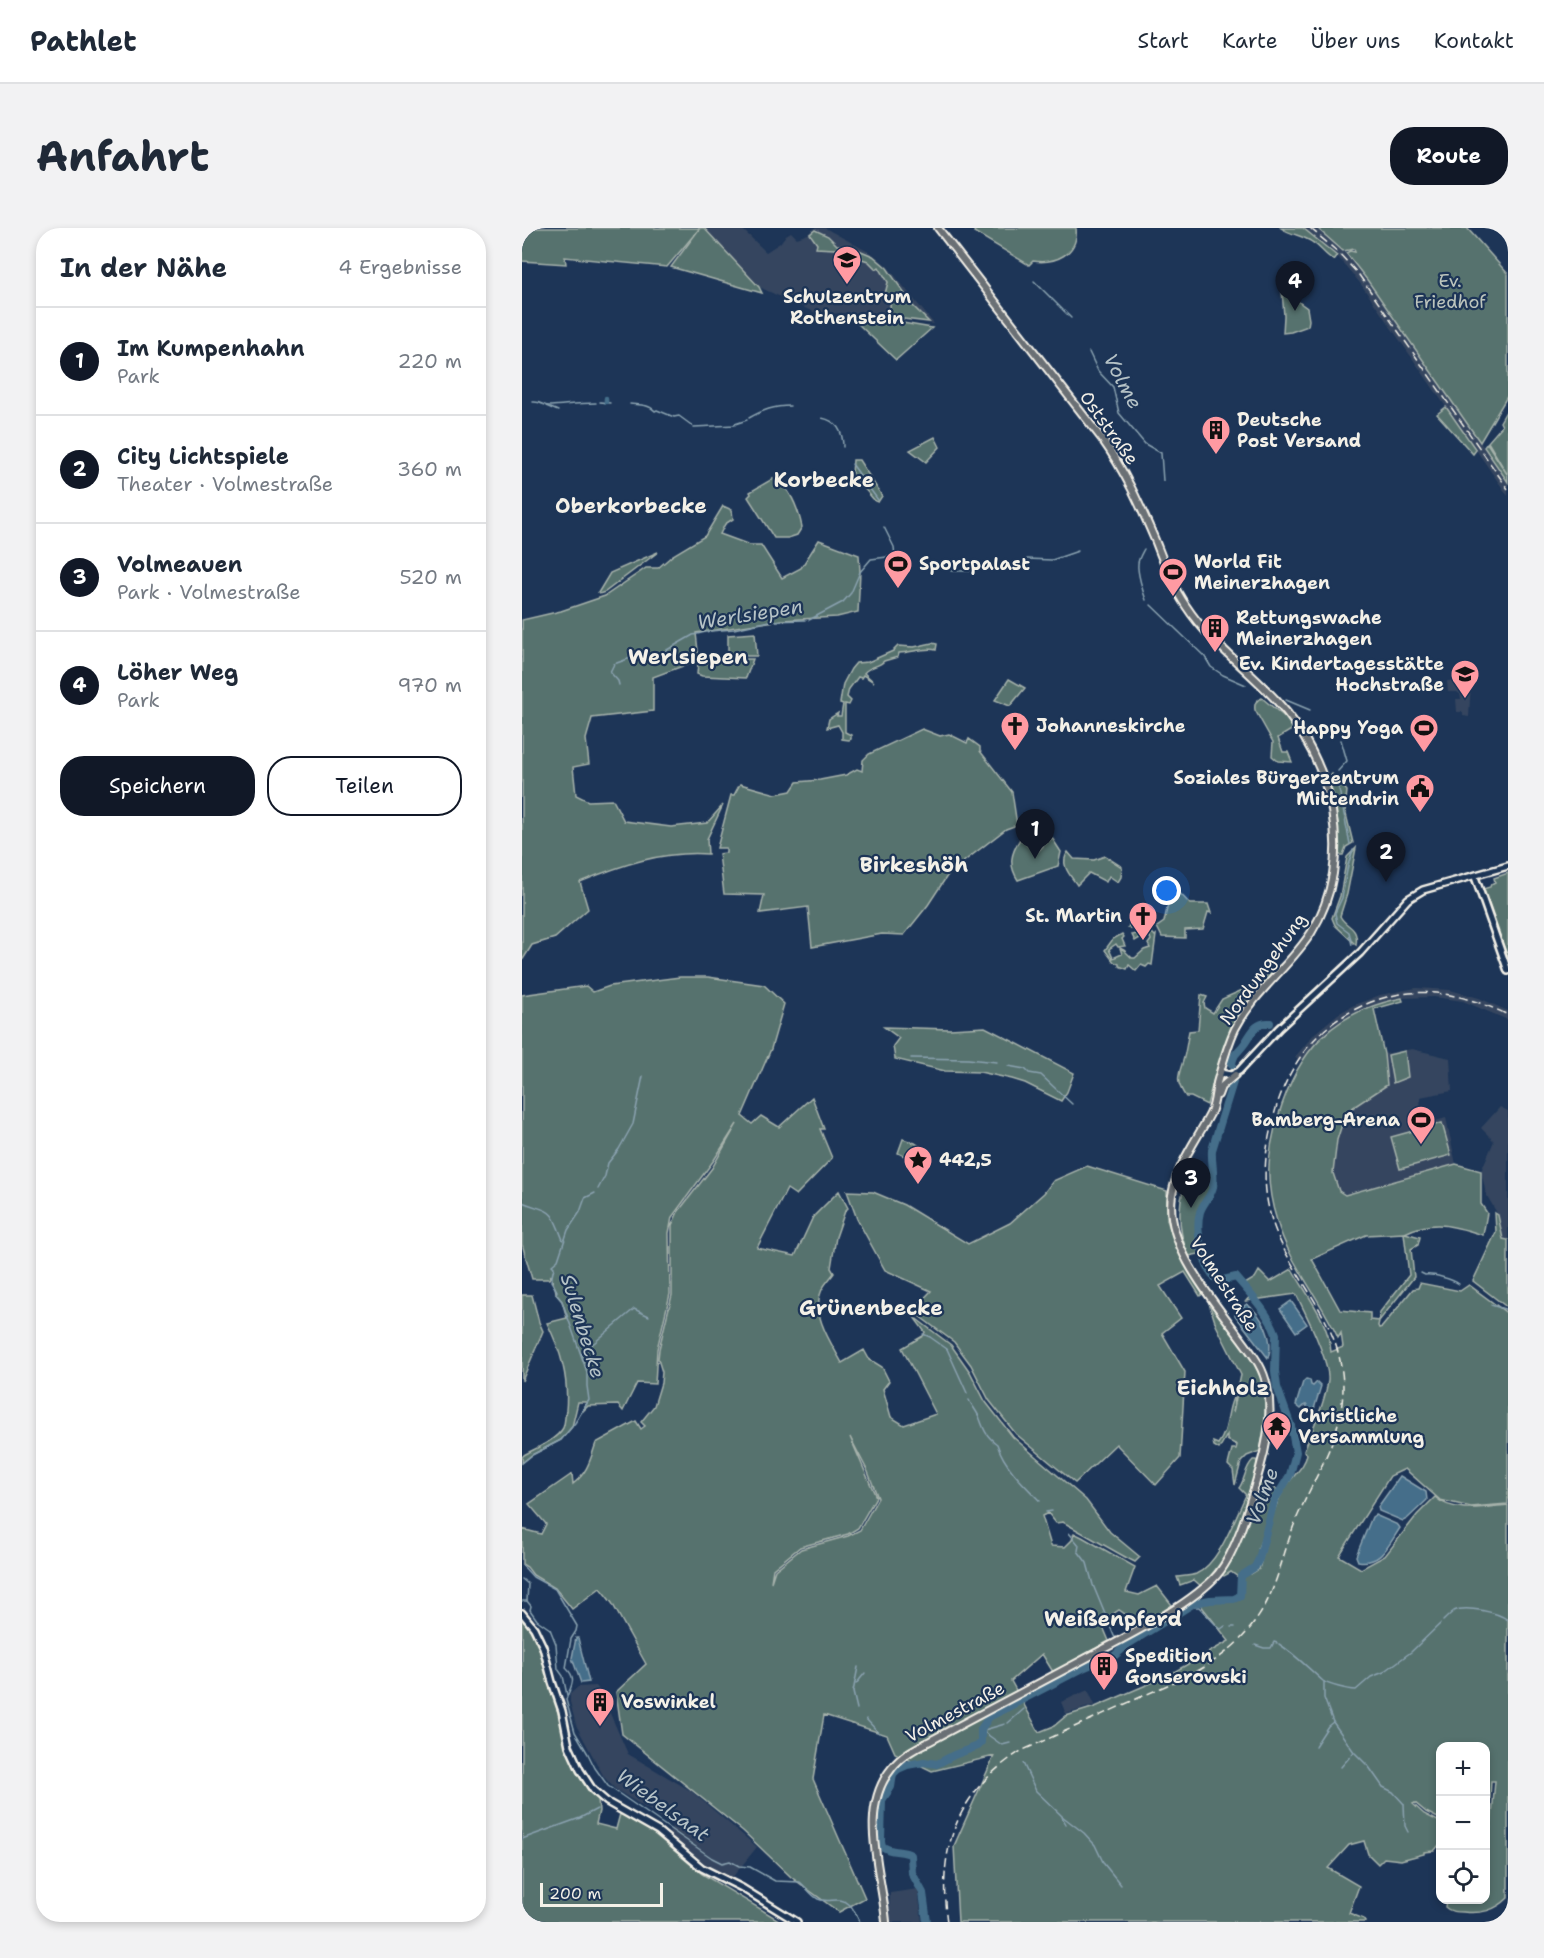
<!DOCTYPE html>
<html lang="de">
<meta charset="utf-8">
<style>
:root{--surface:#fff;--page:#f2f2f3;--text:#1f2937;--muted:#747a83;--line:#e0e1e3;--accent:#111827}
body{margin:0;font-family:"Shantell Sans",sans-serif;background:var(--page);color:var(--text)}
.controls{position:absolute;right:18px;bottom:18px;display:grid;overflow:hidden;border-radius:12px;box-shadow:0 3px 9px #0003}
.controls button{width:54px;height:54px;display:grid;place-items:center;padding:0;border:0;border-bottom:2px solid var(--line);background:var(--surface);color:var(--text);font:30px sans-serif}
.scale{position:absolute;left:18px;bottom:15px;width:123px;box-sizing:border-box;padding-left:6px;border:3px solid #f4f1e8;border-top:0;font-size:16px;line-height:21px;white-space:nowrap;color:#f4f1e8;-webkit-text-stroke:4px #1d3557;paint-order:stroke}
.you{position:absolute;left:645px;top:663px;width:21px;height:21px;margin:-15px;border:4px solid #fff;border-radius:50%;background:#1a73e8;box-shadow:0 0 0 9px #1a73e833}
.badge{display:grid;place-items:center;width:39px;height:39px;border-radius:50%;background:var(--accent);color:#fff;font-size:20px;font-weight:700}
.pin{position:absolute;translate:-50% -50px;filter:drop-shadow(0 2px 3px #0008)}
.pin::after{content:'';position:absolute;top:32px;width:21px;height:18px;background:inherit;clip-path:polygon(0 0,100% 0,50% 100%)}
.list{margin:0;padding:0;list-style:none}
h2{display:flex;justify-content:space-between;align-items:center;height:78px;margin:0;padding:0 24px;font-size:26px}
h2 small{font-size:20px;font-weight:400;color:var(--muted)}
.list li{display:grid;grid-template-columns:39px 1fr auto;gap:18px;align-items:center;box-sizing:border-box;height:108px;padding:0 24px;border-top:2px solid var(--line)}
.list b{display:block;font-size:22px;white-space:nowrap}
.list p{margin:0;font-size:20px;white-space:nowrap;color:var(--muted)}
.list em{font-size:20px;font-style:normal;color:var(--muted)}
.actions{display:flex;gap:12px;padding:18px 24px}
.actions a{flex:1;padding:14px 0;border:2px solid var(--accent);border-radius:24px;text-align:center;font-size:21px;color:var(--accent)}
.actions .main{background:var(--accent);color:#fff}
.icon{flex:none;width:33px;height:33px;fill:none;stroke:currentColor;stroke-width:2;stroke-linecap:round;stroke-linejoin:round}
.map{position:relative;flex:none;width:986px;height:1694px;overflow:hidden;border-radius:24px}
header{display:flex;align-items:center;gap:36px;box-sizing:border-box;height:84px;padding:0 30px;background:var(--surface);border-bottom:2px solid var(--line)}
header strong{font-size:28px}
nav{display:flex;gap:33px;margin-inline-start:auto;font-size:21px}
.intro{display:flex;align-items:center;justify-content:space-between;box-sizing:border-box;height:144px;padding:0 36px}
h1{margin:0;font-size:42px}
.button{padding:15px 27px;border-radius:24px;background:var(--accent);color:#fff;font-size:21px;font-weight:700}
main{display:flex;gap:36px;padding:0 36px}
aside{flex:1;background:var(--surface);border-radius:24px;box-shadow:0 3px 9px #0003}
.map>svg:first-child{display:block}
.built{fill:#34455f}
.green{fill:#57726e;stroke:#a6b2ab;stroke-width:1.5;fill-rule:evenodd}
.water{fill:#446e8a;stroke:#8aa2b0;stroke-width:1.5}
.lines{fill:none;stroke-linecap:round;stroke-linejoin:round}
.stream{stroke:#8aa2b0;stroke-width:1.5}
.canal{stroke:#446e8a;stroke-width:4.5}
.river{stroke:#446e8a;stroke-width:8}
.secondary-casing{stroke:#f4f1e8;stroke-width:10}
.primary-casing{stroke:#f4f1e8;stroke-width:10}
.secondary{stroke:#1d3557;stroke-width:5}
.primary{stroke:#6b6f75;stroke-width:6}
.rail{stroke:#f4f1e8;stroke-width:1.5;stroke-dasharray:9 4.5;stroke-linecap:butt}
.labels{text-anchor:middle;dominant-baseline:central;stroke-width:4.5;stroke-linejoin:round;paint-order:stroke}
.park-label{font-size:18px;fill:#bdc5bd;stroke:#1d3557}
.poi-label{font-size:18px;font-weight:bold;fill:#f4f1e8;stroke:#1d3557;text-anchor:start}
.street-label{font-size:18px;fill:#f4f1e8;stroke:#1d3557}
.water-label{font-size:20px;font-style:italic;fill:#b6c3c7;stroke:#1d3557}
.quarter-label{font-size:21px;font-weight:bold;fill:#f4f1e8;stroke:#1d3557}
</style>
<header>
<strong>Pathlet</strong>
<nav><a>Start</a><a>Karte</a><a>Über uns</a><a>Kontakt</a></nav>
</header>
<div class="intro"><h1>Anfahrt</h1><a class="button">Route</a></div>
<main>
<aside>
<h2>In der Nähe<small>4 Ergebnisse</small></h2>
<ul class="list">
<li><span class="badge">1</span><div><b>Im Kumpenhahn</b><p>Park</p></div><em>220 m</em></li>
<li><span class="badge">2</span><div><b>City Lichtspiele</b><p>Theater · Volmestraße</p></div><em>360 m</em></li>
<li><span class="badge">3</span><div><b>Volmeauen</b><p>Park · Volmestraße</p></div><em>520 m</em></li>
<li><span class="badge">4</span><div><b>Löher Weg</b><p>Park</p></div><em>970 m</em></li>
</ul>
<div class="actions"><a class="main">Speichern</a><a>Teilen</a></div>
</aside>
<div class="map">
<svg width="986" height="1694" viewBox="0 0 986 1694">
<rect width="100%" height="100%" fill="#1d3557"/>
<filter id="ink" filterUnits="userSpaceOnUse"><feTurbulence type="fractalNoise" baseFrequency=".0167" numOctaves="2"/><feDisplacementMap in="SourceGraphic" scale="12" xChannelSelector="R" yChannelSelector="G"/><feConvolveMatrix kernelMatrix="1 2 1 2 8 2 1 2 1" color-interpolation-filters="sRGB"/></filter>
<g filter="url(#ink)">
<g class="built">
<path d="M182 0H219L244 24 258 15 264 7 269 4 275 10 286 6 292 0H303L352 27 365 38 412 96 328 85 296 86 237 59Z"/>
<path d="M781 0H795L821 23 836 40 986 254V268L838 55 815 28Z"/>
<path d="M925 453 949 454 947 489 941 488V484H935L934 471H939L938 466 935 464H926Z"/>
<path d="M894 760 928 762 957 770 986 783V792L941 773 912 769 880 770 850 778 836 784 811 800 780 833 773 829 793 805 816 786 830 778 858 767Z"/>
<path d="M890 821 928 830 930 863 898 869 900 897 924 890 934 936 823 967 817 963 811 944 815 912 824 883 865 857 862 826Z"/>
<path d="M978 879 986 883V1012H981L976 987 964 966 959 943 972 913 959 900Z"/>
<path d="M74 1458 84 1471 83 1474 106 1526 169 1563 235 1619 209 1651 187 1640 145 1609 151 1597 93 1561 82 1549 54 1497 48 1474V1466L56 1459Z"/>
<path d="M566 1462 573 1477 544 1486 539 1474Z"/>
<path d="M396 1661 400 1694H367L368 1665Z"/>
</g>
<g class="green">
<path d="M0 0H176L177 1 145 39 43 29 44 36 0 33Z"/>
<path d="M178 0H182L237 59 240 65 149 39Z"/>
<path d="M454 0H554C557 27 532 36 511 33L507 37 452 4Z"/>
<path d="M759 0H781L815 28 812 32C803 28 799 19 790 14 780 7 769 7 759 0Z"/>
<path d="M795 0H945L986 46V167L958 214 846 53 824 25 828 23 833 24 832 21 821 23Z"/>
<path d="M293 2 306 8 315 17 332 20 351 28 365 40 391 78 407 94 373 90 367 85 369 72 363 66 366 54 357 39 354 41 346 33 337 30 331 32 313 21 294 20 295 16 288 6Z"/>
<path d="M760 62 785 80 787 92 786 98 769 104 761 105 762 88Z"/>
<path d="M329 86 343 91 363 92 410 100 374 132 333 93Z"/>
<path d="M924 179 954 222 951 226 915 186Z"/>
<path d="M986 180V254L962 219 965 215 985 246 966 214 980 198 978 194Z"/>
<path d="M413 209 418 219 404 234 388 222Z"/>
<path d="M331 232H337L360 268 356 274 353 273 330 246Z"/>
<path d="M252 250C269 260 276 280 280 299L275 307 266 310H252L226 269 229 266 228 264Z"/>
<path d="M201 278 210 282 211 291 203 296 198 306 228 317H239L260 350 279 340 297 312 337 327 338 344 336 384 315 389 260 392 174 405 177 432 131 449V483L70 490 64 511 67 536 51 539 54 567 66 573 91 572 102 593 149 599 185 595 201 577 185 611 186 626C140 623 99 637 58 654L66 681 33 710 10 717 0 733V392L39 383 83 368 124 340H136L151 327 183 308Z"/>
<path d="M136 324 83 364 77 366 76 365 88 345Z"/>
<path d="M233 405 235 428H206V407Z"/>
<path d="M410 415 415 416 414 422C403 419 389 425 377 425L376 429 362 433C357 439 347 438 342 445L352 454 341 447 339 450 336 449 327 461 325 469 329 473 327 477 323 476V504L329 507V511L327 512 320 511V504L316 497 305 500 307 491 316 485 315 488H319L321 476 318 475 321 456 329 441 334 435 346 434 371 423 376 418 392 419Z"/>
<path d="M214 431H231L224 450 180 448 175 446 176 436Z"/>
<path d="M487 451 503 460 488 478 473 472Z"/>
<path d="M740 470 765 491 771 501 756 510 761 524H766L770 534 756 533 750 528 751 514 733 482C732 475 734 472 740 470Z"/>
<path d="M400 501 418 508 427 506 445 515 447 511 458 519V523L490 564 495 597 484 601 427 645 406 677 382 707 360 706 290 719 286 679 238 685 242 667 202 666 197 626 204 625V620H195L209 567H212L218 556 254 566 269 563 275 554 298 552 324 547 335 541 340 543 341 532 347 526Z"/>
<path d="M810 546 825 563 823 582 831 615 824 619 821 627H817L816 594 807 550Z"/>
<path d="M530 610 539 624 536 638 496 652C486 636 489 626 498 611L514 625Z"/>
<path d="M834 620 825 666 818 688C824 700 837 698 834 717L813 697 810 690 818 668 825 629Z"/>
<path d="M546 624 552 631 572 632 583 628 600 639 599 649 596 654 587 648 584 654 567 645 555 657C548 647 537 636 546 624Z"/>
<path d="M986 645V731L961 661 968 659 969 656 973 654 972 650Z"/>
<path d="M654 661 668 676H686L689 685 686 684 681 701 663 702V710L640 709 635 699 642 694 648 667Z"/>
<path d="M608 694 628 699 630 700 628 703 633 708 634 707 630 737 627 736 624 739 619 737 614 743 607 737 605 741 597 738V736L592 734 583 722 591 711 600 706 602 709 600 711 603 718 596 719 594 716 587 721 591 730 600 726 598 720 602 722 610 730H613L622 722 628 720 626 716 629 712 628 709 621 708 613 713 610 707 620 705V703L606 700Z"/>
<path d="M766 730C717 781 702 809 685 877L669 869H664C653 853 656 849 661 833 664 823 665 813 667 803L676 802 679 767 685 769 682 775 683 780 691 785 700 771 734 756Z"/>
<path d="M158 749H186L242 757 262 776 249 821 220 888 230 896 239 888 257 899 290 869 302 901H298L310 930 274 967 265 961 235 1020 273 1028 291 989 317 963 326 980 323 983 314 1009 309 1040 312 1045C308 1051 301 1057 299 1064 289 1087 310 1116 320 1135L342 1122 347 1131 360 1139 367 1153 361 1161 369 1189 382 1197 414 1186 380 1120 401 1108 403 1104 392 1089 429 1117 448 1144 463 1173 491 1209 564 1272 588 1304 618 1329 613 1334 605 1330 541 1294 534 1295 526 1285 520 1288 529 1318 543 1319 550 1312 552 1305 560 1309 613 1339 604 1364 617 1367 635 1358 650 1377 616 1400 613 1393 597 1382 579 1394 587 1413 531 1444 520 1426 489 1453 517 1504 532 1498 544 1488 573 1479 643 1449 707 1413 677 1375C692 1367 706 1374 720 1365V1352L709 1344 702 1348 699 1347C718 1324 727 1283 738 1254L757 1262 751 1271 750 1283 736 1320 741 1322 738 1333 723 1344 729 1346 737 1341C746 1313 748 1281 765 1257 772 1246 783 1239 785 1226L782 1223C790 1201 803 1176 806 1152 808 1133 783 1084 774 1066L724 1073 730 1066 723 1056 733 1050 737 1043 748 1054 770 1041C785 1067 807 1094 809 1124L821 1119 819 1105 816 1110C798 1070 767 1035 755 993 743 955 745 926 756 889 776 822 810 784 880 770L881 773 852 781 862 826 865 857 824 884 815 912 811 945 817 963 823 967 934 936 959 943V976L965 985 961 1007C932 998 912 991 883 1005L898 1009 896 1017 889 1021 892 1049 857 1093 856 1098 857 1100 860 1099 891 1061 896 1060 898 1055 938 1063 947 1057 986 1086V1276L949 1279 918 1272 883 1241 868 1248 817 1328 839 1341 863 1328 895 1287 913 1269C931 1286 964 1279 986 1277V1670C973 1683 959 1686 941 1684 934 1684 928 1684 923 1679L924 1672H963L964 1610 969 1598 973 1553H969L967 1589 964 1605 963 1518H918V1591L904 1584 893 1575 891 1576 902 1586 918 1594V1616L912 1623 902 1624V1626L879 1632 862 1630 856 1636 846 1626 842 1613 827 1617 806 1640 837 1658 827 1685 842 1691 843 1694H436L432 1618 472 1528 410 1543 373 1525 365 1507 302 1487 291 1551 343 1670 317 1684 269 1649 221 1603 100 1506 94 1464 124 1436 90 1375 78 1360 50 1381 33 1360 11 1347 5 1339 0 1336V1301L19 1306 24 1296 7 1276 50 1246 51 1256C66 1244 68 1232 74 1215L114 1193 119 1201 123 1198 119 1194 132 1178 139 1155 140 1144 136 1131 137 1121 150 1067V997L156 984 190 940 215 896 192 932 150 989 147 1005 148 1066 135 1121 133 1156 115 1155 101 1183 96 1177 66 1178 62 1182 64 1174H56L50 1199 39 1212 10 1227 0 1235V1229L2 1227C14 1220 34 1212 41 1200 43 1195 43 1187 44 1182 47 1150 39 1123 25 1095L45 1090 40 1073 34 1066C35 1059 29 1055 29 1047L27 1051H10L0 1016V767L64 758 71 764 88 758ZM882 1005 887 1047 858 1084 857 1093 848 1092V1085L818 1082 790 1031 844 1007ZM328 1209 346 1244 356 1270 338 1302 326 1308 279 1321 253 1342 249 1354 251 1341 278 1319 326 1306 336 1300 354 1269Z"/>
<path d="M362 799 428 801 463 799 552 845 545 864 539 873 503 855 490 851 458 844 423 843 373 831 371 818 377 810Z"/>
<path d="M883 823 886 849 871 855 866 827Z"/>
<path d="M920 895 929 927 878 941 869 909Z"/>
<path d="M381 911 393 915 410 927 404 939 376 925Z"/>
<path d="M670 937 691 960C677 986 672 996 682 1025L667 1028C653 998 656 967 670 937Z"/>
<path d="M565 938 645 963V992L653 1016 682 1065 678 1068 663 1044 638 1058 659 1090 640 1105 663 1144 658 1230 634 1257 594 1216 553 1255 494 1206 467 1172 449 1137 432 1114 393 1085 392 1081 409 1063 363 1042 335 991 325 963 351 964 382 977 446 1016 488 995 522 965 531 953Z"/>
<path d="M973 985 976 987 981 1011 986 1012V1080L951 1053 974 1004Z"/>
<path d="M0 1067H10L17 1094 21 1103 0 1153Z"/>
<path d="M686 1072 727 1127 739 1149 743 1176V1197L738 1223 725 1228 719 1234 713 1257 711 1242 706 1237 710 1221H714L715 1217 705 1212V1207L697 1221 692 1218 691 1214 696 1216C707 1202 704 1185 711 1170L713 1171 711 1184 719 1147 694 1097Z"/>
<path d="M731 1232H734L736 1236C723 1279 713 1327 679 1358L672 1352 658 1357 655 1349C661 1348 669 1348 674 1346 698 1335 713 1289 724 1267L717 1260C723 1252 723 1239 731 1232Z"/>
<path d="M0 1389 20 1420 45 1520 55 1543 70 1566 76 1570 77 1583 74 1596 94 1601 98 1586 117 1593 180 1646 260 1694H0Z"/>
</g>
<g class="water">
<path d="M769 1073 785 1096 774 1104 758 1081Z"/>
<path d="M725 1076C740 1087 753 1112 746 1130L713 1087 714 1084Z"/>
<path d="M784 1151 788 1152 789 1157 791 1158 795 1154 799 1158 792 1181 788 1183 785 1182V1177H783L779 1181 774 1177 781 1154Z"/>
<path d="M878 1248 904 1264 905 1272 885 1291 881 1293 857 1283 856 1279Z"/>
<path d="M853 1287 876 1297 878 1300C866 1318 859 1337 836 1333L834 1328 850 1289Z"/>
<path d="M54 1410H56L67 1454 59 1455 50 1430Z"/>
</g>
<g class="lines">
<g class="stream">
<path d="M512 53 549 90"/>
<path d="M567 124 576 143 591 159 597 185 623 216 639 225 641 253"/>
<path d="M11 174C19 173 22 179 29 178 44 177 58 175 74 175"/>
<path d="M78 174 88 175"/>
<path d="M108 176C116 177 127 176 133 183L135 182 152 189 157 188 172 199 213 197V196L225 192"/>
<path d="M24 178 36 183"/>
<path d="M227 190C241 182 252 178 268 178"/>
<path d="M300 190C315 193 321 204 321 219"/>
<path d="M330 236 356 272"/>
<path d="M622 321C620 325 616 331 616 336 615 344 621 364 624 372"/>
<path d="M505 331 530 332 556 323"/>
<path d="M429 343H452"/>
<path d="M629 377 683 429 689 439 701 447 724 457"/>
<path d="M287 392 321 374 329 365 338 344 349 331 373 328 372 319 362 299"/>
<path d="M138 426 171 407 188 403 212 401 248 393 283 392"/>
<path d="M97 457 96 453 88 444 92 436 106 431 114 425 131 428"/>
<path d="M764 472 788 482"/>
<path d="M816 543 825 533 819 512"/>
<path d="M816 556 828 616"/>
<path d="M830 717 827 704 815 695 813 685 820 670 826 637 831 622"/>
<path d="M389 830 446 831 475 834"/>
<path d="M486 838 503 841 507 845 519 847 550 876"/>
<path d="M669 934 691 960"/>
<path d="M76 961 83 948 86 935 97 921 111 896 121 848"/>
<path d="M0 974C31 986 28 978 41 1012"/>
<path d="M899 1045 903 1047C911 1046 930 1051 937 1056"/>
<path d="M969 1077 986 1082"/>
<path d="M401 1106 408 1109 425 1121 445 1165"/>
<path d="M59 1126 112 1081 127 1088"/>
<path d="M447 1172C450 1178 456 1185 458 1191 462 1202 464 1208 475 1216 482 1238 502 1257 518 1273"/>
<path d="M0 1235 10 1227 39 1212 53 1195 67 1172 65 1158V1144L40 1073 34 1066 35 1063 29 1053 32 1039 30 1037 36 1032 46 1002 58 984 63 970 73 965"/>
<path d="M524 1284 530 1283"/>
<path d="M547 1305 557 1317 556 1323 565 1335 571 1357 592 1408 595 1411"/>
<path d="M0 1337 11 1349 33 1361 55 1398 54 1403 49 1411 44 1440C57 1452 47 1460 44 1472L53 1504 66 1526 73 1540 86 1558 190 1630 200 1635 208 1633 217 1638 228 1639 253 1653 278 1654C284 1659 289 1667 296 1671 307 1676 318 1667 328 1677 333 1682 334 1689 338 1694"/>
<path d="M0 1351 6 1356 5 1373"/>
<path d="M0 1373H5L9 1378 8 1382 15 1392 28 1401 34 1416 36 1441 41 1448 45 1467"/>
<path d="M667 1379H677L696 1399 699 1401 703 1398"/>
<path d="M921 1393C924 1390 928 1386 932 1383 944 1377 975 1384 986 1392"/>
<path d="M709 1399H713"/>
<path d="M757 1416C774 1427 787 1441 801 1453 806 1457 827 1462 834 1462L849 1449 862 1444 889 1424 918 1396"/>
<path d="M733 1417 742 1420H749L752 1414 755 1415"/>
<path d="M598 1421 599 1423"/>
<path d="M334 1456 343 1445"/>
<path d="M335 1481 331 1464 336 1439"/>
<path d="M344 1491 357 1505"/>
<path d="M811 1494 832 1524 847 1539 861 1559 871 1564 882 1576 883 1598 886 1604"/>
<path d="M486 1495 502 1481"/>
<path d="M459 1502 480 1517 488 1515"/>
<path d="M462 1502 483 1496"/>
<path d="M793 1518 806 1498 811 1494 802 1470V1454"/>
<path d="M501 1535 514 1563 540 1588 562 1605 573 1617 582 1636 599 1657"/>
<path d="M819 1539 832 1524"/>
<path d="M540 1589 544 1596"/>
<path d="M0 1611 58 1590 75 1581"/>
</g>
<path class="canal" d="M84 174V170"/>
<g class="river">
<path d="M710 836C712 824 716 825 723 815 730 805 733 794 748 795"/>
<path d="M405 1694 401 1665 390 1645 389 1627C380 1621 369 1626 360 1618L359 1613 360 1572 369 1559 371 1546 376 1541 385 1537 402 1534 415 1536 432 1527 456 1518 459 1514V1501L467 1489 563 1439 570 1436H583L606 1416 672 1375 688 1372 712 1371 718 1368 719 1348 733 1339 737 1331 752 1273 768 1247 774 1224 769 1198 755 1159 753 1143 754 1106C746 1084 729 1067 714 1049L697 1053C681 1042 673 1002 678 984 681 975 689 968 691 959 693 947 689 934 690 922L711 854"/>
</g>
<g class="secondary-casing">
<g id="secondary">
<path d="M953 649 986 743"/>
<path d="M698 845 709 847 717 843 757 800 838 725 886 671 901 662 986 638"/>
<path d="M0 1385 12 1400 21 1419 30 1454 40 1483 47 1518 58 1542 71 1562 85 1574 136 1603 180 1640 220 1660 275 1694"/>
</g>
</g>
<g class="primary-casing">
<g id="primary">
<path d="M696 867 699 859 713 847"/>
<path d="M364 1694C360 1645 335 1582 370 1540 380 1527 394 1520 408 1513 463 1484 518 1455 574 1425 610 1406 670 1376 696 1346 716 1321 729 1271 738 1240 748 1205 755 1162 733 1130 704 1086 641 1024 650 967 655 937 674 913 688 886 693 877 693 865 695 855 700 837 705 818 713 801 732 764 767 739 789 705 835 631 811 533 754 472 725 440 688 415 664 378 650 358 642 335 633 312 618 277 603 243 580 211L416 0"/>
</g>
</g>
<use href="#secondary" class="secondary"/>
<use href="#primary" class="primary"/>
<g class="rail">
<path d="M788 0 817 25 837 47 986 261"/>
<path d="M425 1694C415 1620 435 1564 499 1523L672 1445C696 1432 716 1417 732 1395 754 1366 759 1331 772 1297 790 1251 821 1211 821 1159 820 1095 776 1058 754 1004 737 961 742 920 755 877 767 840 789 807 823 787 877 754 931 760 986 787"/>
</g>
</g>
</g>
<defs>
<g id="school-pin" transform="scale(1.5)"><path d="M0 17L-7.5 6A9.5 9.5 0 1 1 7.5 6Z" fill="#ff9aa2" stroke="#1d3557"/><path d="M0-5L7-2L0 1L-7-2ZM-4 1L0 2.5L4 1V4Q0 6-4 4Z" fill="#111"/></g>
<g id="building-pin" transform="scale(1.5)"><path d="M0 17L-7.5 6A9.5 9.5 0 1 1 7.5 6Z" fill="#ff9aa2" stroke="#1d3557"/><path d="M-4-6H4V6H1V3H-1V6H-4ZM-2.5-4.3h1.7v1.8h-1.7ZM.8-4.3h1.7v1.8H.8ZM-2.5-1h1.7V.8h-1.7ZM.8-1h1.7V.8H.8Z" fill="#111"/></g>
<g id="stadium-pin" transform="scale(1.5)"><path d="M0 17L-7.5 6A9.5 9.5 0 1 1 7.5 6Z" fill="#ff9aa2" stroke="#1d3557"/><path d="M0-5a6.5 5 0 1 0 0 10a6.5 5 0 1 0 0-10ZM-3.5-1.8h7v3.6h-7Z" fill="#111"/></g>
<g id="church-pin" transform="scale(1.5)"><path d="M0 17L-7.5 6A9.5 9.5 0 1 1 7.5 6Z" fill="#ff9aa2" stroke="#1d3557"/><path d="M-1.2-6h2.4v3.5h3.3v2.4h-3.3V6h-2.4V-.1h-3.3v-2.4h3.3Z" fill="#111"/></g>
<g id="civic-pin" transform="scale(1.5)"><path d="M0 17L-7.5 6A9.5 9.5 0 1 1 7.5 6Z" fill="#ff9aa2" stroke="#1d3557"/><path d="M-.6-6.5H3V-4.5H.6V-3L4-1V1h2V6H-6V1h2V-1L-.6-3ZM-1.2 2.5V6h2.4V2.5Z" fill="#111"/></g>
<g id="sight-pin" transform="scale(1.5)"><path d="M0 17L-7.5 6A9.5 9.5 0 1 1 7.5 6Z" fill="#ff9aa2" stroke="#1d3557"/><path d="M0-6L1.8-2.2L6-1.7L2.9 1.2L3.7 5.4L0 3.3L-3.7 5.4L-2.9 1.2L-6-1.7L-1.8-2.2Z" fill="#111"/></g>
<g id="temple-pin" transform="scale(1.5)"><path d="M0 17L-7.5 6A9.5 9.5 0 1 1 7.5 6Z" fill="#ff9aa2" stroke="#1d3557"/><path d="M0-6L5-2H3V0L6.5 2.5H4V6H1.5V3h-3V6H-4V2.5H-6.5L-3 0V-2H-5Z" fill="#111"/></g>
</defs>
<g fill-rule="evenodd">
<use href="#school-pin" x="325" y="32"/>
<use href="#building-pin" x="694" y="202"/>
<use href="#stadium-pin" x="376" y="336"/>
<use href="#stadium-pin" x="651" y="344"/>
<use href="#building-pin" x="693" y="400"/>
<use href="#school-pin" x="943" y="446"/>
<use href="#church-pin" x="493" y="498"/>
<use href="#stadium-pin" x="902" y="500"/>
<use href="#civic-pin" x="898" y="560"/>
<use href="#church-pin" x="621" y="688"/>
<use href="#stadium-pin" x="899" y="892"/>
<use href="#sight-pin" x="396" y="932"/>
<use href="#temple-pin" x="755" y="1198"/>
<use href="#building-pin" x="582" y="1438"/>
<use href="#building-pin" x="78" y="1474"/>
</g>
<g class="labels">
<g class="park-label">
<text x="928" y="53">Ev.<tspan x="928" dy="21">Friedhof</tspan></text>
</g>
<g class="poi-label">
<text x="325" y="69" text-anchor="middle">Schulzentrum<tspan x="325" dy="21">Rothenstein</tspan></text>
<text x="715" y="192">Deutsche<tspan x="715" dy="21">Post Versand</tspan></text>
<text x="672" y="334">World Fit<tspan x="672" dy="21">Meinerzhagen</tspan></text>
<text x="397" y="336">Sportpalast</text>
<text x="714" y="390">Rettungswache<tspan x="714" dy="21">Meinerzhagen</tspan></text>
<text x="922" y="436" text-anchor="end">Ev. Kindertagesstätte<tspan x="922" dy="21">Hochstraße</tspan></text>
<text x="514" y="498">Johanneskirche</text>
<text x="881" y="500" text-anchor="end">Happy Yoga</text>
<text x="877" y="550" text-anchor="end">Soziales Bürgerzentrum<tspan x="877" dy="21">Mittendrin</tspan></text>
<text x="600" y="688" text-anchor="end">St. Martin</text>
<text x="878" y="892" text-anchor="end">Bamberg-Arena</text>
<text x="417" y="932">442,5</text>
<text x="776" y="1188">Christliche<tspan x="776" dy="21">Versammlung</tspan></text>
<text x="603" y="1428">Spedition<tspan x="603" dy="21">Gonserowski</tspan></text>
<text x="99" y="1474">Voswinkel</text>
</g>
<g class="street-label">
<text transform="translate(587 200) rotate(54)">Oststraße</text>
<text transform="translate(741 741) rotate(-54)">Nordumgehung</text>
<text transform="translate(702 1056) rotate(57)">Volmestraße</text>
<text transform="translate(433 1484) rotate(-28)">Volmestraße</text>
</g>
<g class="water-label">
<text transform="translate(601 153) rotate(62)">Volme</text>
<text transform="translate(228 386) rotate(-9)">Werlsiepen</text>
<text transform="translate(61 1098) rotate(73)">Sulenbecke</text>
<text transform="translate(740 1268) rotate(-70)">Volme</text>
<text transform="translate(141 1577) rotate(36)">Wiebelsaat</text>
</g>
<g class="quarter-label">
<text x="302" y="252">Korbecke</text>
<text x="109" y="278">Oberkorbecke</text>
<text x="166" y="429">Werlsiepen</text>
<text x="392" y="637">Birkeshöh</text>
<text x="349" y="1080">Grünenbecke</text>
<text x="701" y="1160">Eichholz</text>
<text x="591" y="1391">Weißenpferd</text>
</g>
</g>
</svg>
<div class="controls">
<button>+</button>
<button>−</button>
<button><svg class="icon" aria-label="locate" viewBox="0 0 24 24"><circle cx="12" cy="12" r="6"/><path d="M12 2v4M12 18v4M2 12h4M18 12h4"/></svg></button>
</div>
<div class="scale">200 m</div>
<div class="you"></div>
<div class="pin badge" style="left:513px;top:631px">1</div>
<div class="pin badge" style="left:864px;top:654px">2</div>
<div class="pin badge" style="left:669px;top:980px">3</div>
<div class="pin badge" style="left:773px;top:83px">4</div>
</div>
</main>
